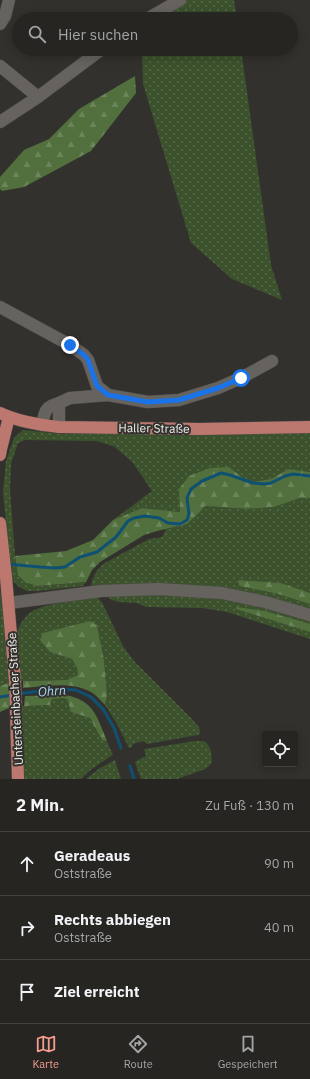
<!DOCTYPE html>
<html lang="de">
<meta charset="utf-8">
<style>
:root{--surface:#262522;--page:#2e2d2a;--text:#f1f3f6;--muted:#a4a5a5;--line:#424240;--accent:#f59d8e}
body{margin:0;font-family:"IBM Plex Sans",sans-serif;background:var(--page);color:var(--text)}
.controls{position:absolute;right:12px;bottom:12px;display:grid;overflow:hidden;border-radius:4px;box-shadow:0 2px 10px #0003}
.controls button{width:36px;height:36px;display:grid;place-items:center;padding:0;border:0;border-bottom:1px solid var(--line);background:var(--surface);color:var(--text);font:20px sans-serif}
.stop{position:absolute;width:12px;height:12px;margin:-9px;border:3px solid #1a73e8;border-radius:50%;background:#fff}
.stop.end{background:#1a73e8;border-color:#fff;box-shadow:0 1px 4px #0008}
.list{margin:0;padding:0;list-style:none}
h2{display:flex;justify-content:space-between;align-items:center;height:52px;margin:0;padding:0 16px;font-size:17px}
h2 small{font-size:13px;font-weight:400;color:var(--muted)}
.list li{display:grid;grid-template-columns:26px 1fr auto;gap:12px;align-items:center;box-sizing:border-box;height:64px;padding:0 16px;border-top:1px solid var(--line)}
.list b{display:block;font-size:15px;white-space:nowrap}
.list p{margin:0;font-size:13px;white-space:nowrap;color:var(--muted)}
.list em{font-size:13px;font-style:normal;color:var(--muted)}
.icon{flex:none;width:22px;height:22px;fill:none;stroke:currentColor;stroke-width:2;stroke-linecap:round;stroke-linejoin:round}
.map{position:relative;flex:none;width:310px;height:779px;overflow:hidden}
.search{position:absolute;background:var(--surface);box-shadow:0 2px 10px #0003;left:12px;right:12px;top:12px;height:44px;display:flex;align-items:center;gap:10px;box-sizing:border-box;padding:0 14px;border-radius:22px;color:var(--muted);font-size:15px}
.sheet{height:244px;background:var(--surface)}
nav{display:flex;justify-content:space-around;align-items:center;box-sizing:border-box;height:56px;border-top:1px solid var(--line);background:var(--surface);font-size:11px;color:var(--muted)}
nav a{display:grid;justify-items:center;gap:2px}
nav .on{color:var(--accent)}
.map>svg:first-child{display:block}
.grass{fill:url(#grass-dots)}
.forest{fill:url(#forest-firs)}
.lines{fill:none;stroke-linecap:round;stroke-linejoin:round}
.stream{stroke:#0f5173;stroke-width:3}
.minor-casing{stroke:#4e4c49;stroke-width:13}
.major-casing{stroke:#4e4c49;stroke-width:13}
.minor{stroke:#66635f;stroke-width:12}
.major{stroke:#bc786e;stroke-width:12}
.route{stroke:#1a73e8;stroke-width:5}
.labels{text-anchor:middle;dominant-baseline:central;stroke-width:4;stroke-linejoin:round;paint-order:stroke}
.street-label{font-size:12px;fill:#eeecea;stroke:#33312d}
.water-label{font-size:13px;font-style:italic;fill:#a6d8f8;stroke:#33312d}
</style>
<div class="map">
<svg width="310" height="779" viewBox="0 0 310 779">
<defs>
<pattern id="grass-dots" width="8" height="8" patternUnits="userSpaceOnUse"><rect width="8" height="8" fill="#3b522d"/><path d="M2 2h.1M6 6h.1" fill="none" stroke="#586b4c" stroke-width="1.8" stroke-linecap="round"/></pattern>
<pattern id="forest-firs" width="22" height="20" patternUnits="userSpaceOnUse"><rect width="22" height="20" fill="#51703e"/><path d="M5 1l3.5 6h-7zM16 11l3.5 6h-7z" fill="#6a855a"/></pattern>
</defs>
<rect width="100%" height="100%" fill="#33312d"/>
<g class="grass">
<path d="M187 0H234L237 19H154Z"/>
<path d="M142 49H241L271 265 282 300 232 279 191 243 143 84Z"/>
<path d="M23 430 61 434 310 432V472L288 469 271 479 253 482 242 477 229 467 180 489V512L142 508 113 520 152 491 133 463 115 447 97 441 25 440 18 443 11 464 10 490 15 556 18 575 37 586 86 582 83 586 37 591H27L19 587 13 581 9 550 3 492 6 461 14 438 18 434Z"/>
<path d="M300 498H310V593L281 583 239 580V586L278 594 310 604V610L267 598 101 585 91 586 92 580 96 572 103 564 149 539 162 537 166 529 187 524 198 514 205 506 247 509 274 507Z"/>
<path d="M0 588 11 682 0 686Z"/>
<path d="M158 593 223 599 265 607 310 619V639L227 612 202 608 146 607 137 603 119 602 112 600 109 598 110 596Z"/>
<path d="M93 598H98L102 602 123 646 134 661 190 717 199 727 200 731V733L198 735 147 744 143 741 133 744 132 747 129 748 117 724 105 705 107 695 104 660 97 625 50 652 72 659 77 668 78 675 66 680 20 681 17 632C20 624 24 617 31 612 43 604 79 599 93 598Z"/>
<path d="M67 698 71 712 90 718 102 740 107 741 113 755C102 762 90 769 81 779H23L21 706 50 705 52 699Z"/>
<path d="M196 741C197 741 202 741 203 741 211 743 213 758 211 764L205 769 177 779H141L135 762 146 756 144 749Z"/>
<path d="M115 760 121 779H86L100 768Z"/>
</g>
<g class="forest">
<path d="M135 76 136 93 91 151 24 187 2 191 0 189V177L24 150 49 139 79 109Z"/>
<path d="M229 467 242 477 253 482 271 479 288 469 310 472V498H300L274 507 247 509 205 506 198 514 187 524 157 531 144 535 100 562 92 570 86 582 37 586 25 582 18 575 15 556 66 551 93 540 113 520 142 508 180 512 179 489 189 476 210 468Z"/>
<path d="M239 580 281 583 310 593V604L278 594 239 586Z"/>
<path d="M236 607 265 611 310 624V632L236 609Z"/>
<path d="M90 621 97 625 104 660 107 695 105 705C101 701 98 697 94 694 73 680 45 687 23 688V681L66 680 78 675 77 668 72 659 50 652 40 640 43 633Z"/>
<path d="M11 682V707L0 712V686Z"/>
<path d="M65 695C94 700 97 717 107 741L102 740 90 718 71 712 67 698 52 699 50 705 24 706 25 696Z"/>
</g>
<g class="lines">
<g class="stream">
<path d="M7 564 40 567 55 568 65 567 80 557 97 552 116 537 128 521 134 518 145 516 159 518 168 523 180 524 187 520 189 514 187 498 191 489 202 481 214 476 221 473 230 475 253 483 264 484 271 483 285 476 293 474 310 476"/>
<path d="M17 694 56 689 76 690 91 697 103 709 114 728 121 748"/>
<path d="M0 697 12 695"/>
<path d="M130 766 134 779"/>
</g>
<g class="minor-casing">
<g id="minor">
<path d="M147 19 180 0"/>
<path d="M0 24 5 16 9 0"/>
<path d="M0 66 38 97"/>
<path d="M0 122 38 97 102 49"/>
<path d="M0 307 70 345 84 355 88 360 97 386 108 395"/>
<path d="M42 425C45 412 44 407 59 403"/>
<path d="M59 427V403L70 398 108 395 148 402 179 400 218 388 241 378 272 361"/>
<path d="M9 603 101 591 159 589 222 593 265 602 310 615"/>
</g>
</g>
<g class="major-casing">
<g id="major">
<path d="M0 413C19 422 39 425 59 427L199 429 310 427"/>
<path d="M0 455 1 449 9 417"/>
<path d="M0 523 6 577 15 681 18 779"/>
</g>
</g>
<use href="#minor" class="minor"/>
<use href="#major" class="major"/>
</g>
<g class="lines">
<path class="route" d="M70 345 84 355 88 360 97 386 108 395 148 402 179 400 218 388 241 378"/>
</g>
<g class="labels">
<g class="street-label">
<text transform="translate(154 428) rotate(1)">Haller Straße</text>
<text transform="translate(15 699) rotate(-93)">Untersteinbacher Straße</text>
</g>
<g class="water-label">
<text transform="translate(52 691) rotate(-4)">Ohrn</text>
</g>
</g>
</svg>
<div class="controls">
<button><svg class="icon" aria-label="locate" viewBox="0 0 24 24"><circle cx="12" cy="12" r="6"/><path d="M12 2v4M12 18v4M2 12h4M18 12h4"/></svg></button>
</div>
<div class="stop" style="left:241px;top:378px"></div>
<div class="stop end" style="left:70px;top:345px"></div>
<div class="search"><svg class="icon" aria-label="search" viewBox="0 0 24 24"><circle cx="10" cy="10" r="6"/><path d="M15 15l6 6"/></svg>Hier suchen</div>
</div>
<section class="sheet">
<h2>2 Min.<small>Zu Fuß · 130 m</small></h2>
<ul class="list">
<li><svg class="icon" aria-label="ahead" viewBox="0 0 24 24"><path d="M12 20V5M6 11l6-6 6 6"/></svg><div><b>Geradeaus</b><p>Oststraße</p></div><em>90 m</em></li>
<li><svg class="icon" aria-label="right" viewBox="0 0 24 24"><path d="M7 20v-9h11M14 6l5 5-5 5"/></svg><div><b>Rechts abbiegen</b><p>Oststraße</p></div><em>40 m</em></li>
<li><svg class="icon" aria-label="arrive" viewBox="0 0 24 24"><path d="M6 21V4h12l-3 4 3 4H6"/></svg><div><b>Ziel erreicht</b></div></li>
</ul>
</section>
<nav>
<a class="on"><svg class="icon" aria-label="map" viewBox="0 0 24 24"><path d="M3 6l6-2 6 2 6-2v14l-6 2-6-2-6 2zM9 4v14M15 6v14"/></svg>Karte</a>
<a><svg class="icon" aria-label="directions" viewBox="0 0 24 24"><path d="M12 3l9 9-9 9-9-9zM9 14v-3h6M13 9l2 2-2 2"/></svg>Route</a>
<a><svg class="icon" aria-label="saved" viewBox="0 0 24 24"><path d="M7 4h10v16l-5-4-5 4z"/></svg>Gespeichert</a>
</nav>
